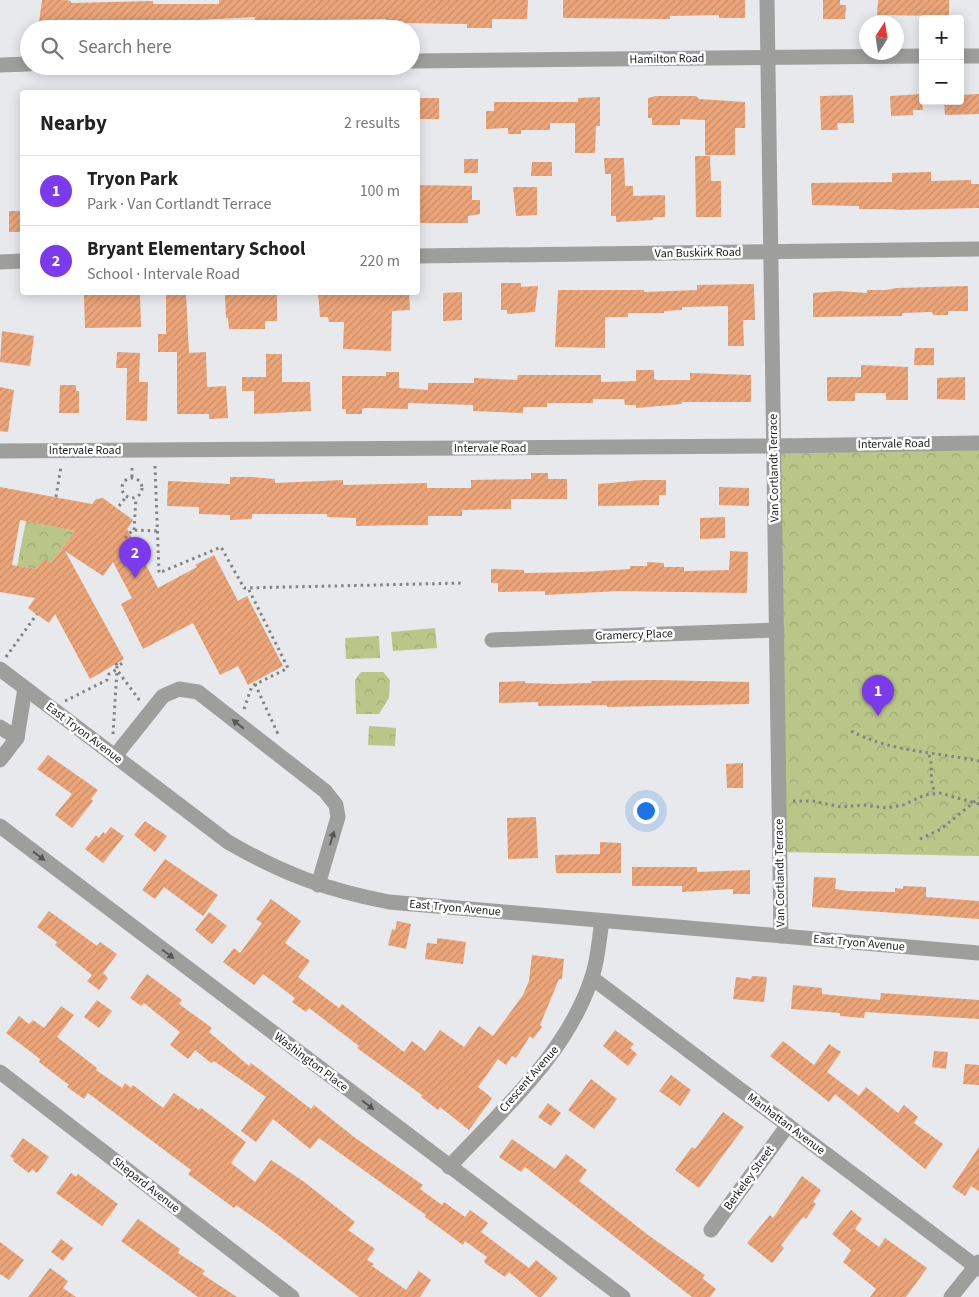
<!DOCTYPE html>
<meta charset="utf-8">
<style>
:root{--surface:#fff;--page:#f6f6f6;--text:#222;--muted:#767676;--line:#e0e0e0;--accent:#7c3aed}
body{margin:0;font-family:"Source Sans 3",sans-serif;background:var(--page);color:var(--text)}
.controls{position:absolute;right:15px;top:15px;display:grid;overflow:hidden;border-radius:5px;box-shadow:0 2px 12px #0003}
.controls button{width:45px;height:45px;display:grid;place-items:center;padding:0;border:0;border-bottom:1px solid var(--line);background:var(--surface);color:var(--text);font:25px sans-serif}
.compass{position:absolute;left:859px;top:15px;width:45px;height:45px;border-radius:50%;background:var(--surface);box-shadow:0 2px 12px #0003;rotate:12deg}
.you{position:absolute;left:645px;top:810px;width:18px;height:18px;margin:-12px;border:4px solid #fff;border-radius:50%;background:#1a73e8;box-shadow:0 0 0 8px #1a73e833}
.badge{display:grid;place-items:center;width:32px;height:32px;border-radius:50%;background:var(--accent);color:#fff;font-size:16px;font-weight:700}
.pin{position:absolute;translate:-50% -41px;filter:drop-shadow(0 1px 2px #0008)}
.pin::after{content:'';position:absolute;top:26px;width:18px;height:15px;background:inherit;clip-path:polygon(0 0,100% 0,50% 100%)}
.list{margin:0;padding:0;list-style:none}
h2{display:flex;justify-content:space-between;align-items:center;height:65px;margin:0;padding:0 20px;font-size:21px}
h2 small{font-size:16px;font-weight:400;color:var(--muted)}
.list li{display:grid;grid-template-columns:32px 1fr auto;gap:15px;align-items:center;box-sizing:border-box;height:70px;padding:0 20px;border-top:1px solid var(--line)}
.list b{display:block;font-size:19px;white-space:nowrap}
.list p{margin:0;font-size:16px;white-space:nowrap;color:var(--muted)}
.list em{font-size:16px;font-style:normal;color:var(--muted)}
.icon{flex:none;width:28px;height:28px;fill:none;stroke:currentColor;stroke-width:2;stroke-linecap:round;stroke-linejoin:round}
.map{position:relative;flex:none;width:979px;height:1297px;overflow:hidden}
.search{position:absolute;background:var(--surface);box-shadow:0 2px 12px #0003;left:20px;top:20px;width:400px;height:55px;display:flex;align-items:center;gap:12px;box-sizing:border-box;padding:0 18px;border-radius:28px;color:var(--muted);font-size:19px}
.panel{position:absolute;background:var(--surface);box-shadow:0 2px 12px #0003;left:20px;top:90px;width:400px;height:205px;border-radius:5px}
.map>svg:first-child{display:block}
.park{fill:url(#park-crowns)}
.building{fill:url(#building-hatch);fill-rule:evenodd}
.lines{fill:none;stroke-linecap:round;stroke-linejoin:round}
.path{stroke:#818386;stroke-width:3;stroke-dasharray:2.5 4;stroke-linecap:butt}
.minor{stroke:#9e9f9d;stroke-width:15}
.oneway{fill:#555656}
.labels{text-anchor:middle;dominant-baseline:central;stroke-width:5;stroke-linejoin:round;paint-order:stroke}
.street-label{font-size:12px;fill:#191a1c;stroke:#fff}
</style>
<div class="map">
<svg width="979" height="1297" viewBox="0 0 979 1297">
<defs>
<pattern id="park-crowns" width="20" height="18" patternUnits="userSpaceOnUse" patternTransform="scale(1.25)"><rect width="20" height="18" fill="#bac687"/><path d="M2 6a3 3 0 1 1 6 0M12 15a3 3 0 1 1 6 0" fill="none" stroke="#9faa74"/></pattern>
<pattern id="building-hatch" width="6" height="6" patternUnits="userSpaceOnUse" patternTransform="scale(1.25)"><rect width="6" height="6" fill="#eba579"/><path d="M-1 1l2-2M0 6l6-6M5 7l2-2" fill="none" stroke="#c98d68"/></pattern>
</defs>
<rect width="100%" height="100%" fill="#e7e9ed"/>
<g class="park">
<path d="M979 443V856L780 852 774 446Z"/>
<path d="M26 521 75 531 51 563 45 559 36 569 17 566Z"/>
<path d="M435 628 437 648 393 651 391 632Z"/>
<path d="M379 636 380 658 346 659 345 638Z"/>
<path d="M361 672H383L390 680 389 698 379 714H356L355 680Z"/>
<path d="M369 726 396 728 395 746 368 745Z"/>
</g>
<g class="building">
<path d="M42 0H64L71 1V3L153 1V4H219V0H528L527 19H492V28H467V24L402 23V21H386V19L320 20V25H302V22L255 24V17L198 20V24L153 23V29H101V25L64 26 39 23Z"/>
<path d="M563 0H745V18H719V15L670 16V19L563 18Z"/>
<path d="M823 0H840V5H846L845 19H823Z"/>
<path d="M878 0H949V16L877 15Z"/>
<path d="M922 94 923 110H913V115L891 116 890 96Z"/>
<path d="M979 94V114L945 115 944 101H960V95Z"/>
<path d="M853 95 854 123H837L838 130H821L820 96Z"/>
<path d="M656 96H696L699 99 745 102V128H735V155H705V120L680 119V125H652V118H648V98Z"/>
<path d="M600 97V126H596L595 153H575V123H550V130H521V134H508V128L486 129V111H494V102H578V98Z"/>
<rect x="420" y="98" width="19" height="21"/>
<path d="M695 156H710L711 181H721V217H696Z"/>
<path d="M604 158H624L625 186H633V196L665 195V217H653V220L616 222V216H611V174H605Z"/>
<rect x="464" y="159" width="14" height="14"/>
<path d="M532 162H552V176H531Z"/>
<path d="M931 172V181L971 180V184H979V208L895 210V209H859V206L812 205 811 183 892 182V173Z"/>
<path d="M418 185 472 186V200H480V214L468 216V223H418Z"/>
<path d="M513 187H537V215L516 216Z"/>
<rect x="9" y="211" width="13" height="21"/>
<path d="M501 283H521V287L538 286 535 312 507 314V310H501Z"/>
<path d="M754 284 755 320H743L744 346H728V306L682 307V310L664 311V313H628V317H605V348L555 347 558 290H644V292L697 290V285Z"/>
<path d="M968 286V311H948V315H933L932 312 902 313V316L813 317V293L838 291 867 293V290H886L896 288Z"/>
<path d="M234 292H268V295H277V321H265V329H229L228 318H226L225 295H234Z"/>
<path d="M318 292H409L410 310 392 311 391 351 343 349 344 322H329L328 317H320Z"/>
<path d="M462 292V320L443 321V293Z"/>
<path d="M166 294H186L189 353 206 352 207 387 226 386 228 418 209 419V414H177V352H158V334H166Z"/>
<path d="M84 295H140L141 327 85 328Z"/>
<path d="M2 331 34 336 30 366 0 362Z"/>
<path d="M915 348H934V365H914Z"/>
<path d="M117 352 140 353 139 382H148L147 421 126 420 127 368H116Z"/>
<path d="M266 354H282V382H310L311 411 254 414V391H242V377H266Z"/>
<path d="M861 365 908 367V400H886V393H855V401H827V377H861Z"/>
<path d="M636 370H654V379L657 380H690V373L751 375V402H682V404L636 408V405H625L624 399H593V403H547V407H523V413L473 411V405L408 403V409L365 408 362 409V414H346V409H342V376H386V372H399V388L428 390V383H474V378L517 380 518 375H601V382L636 381Z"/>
<path d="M965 377V400L937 399V378Z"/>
<path d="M60 385H76V391H79V413H59Z"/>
<path d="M0 387 14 390 8 432 0 431Z"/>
<path d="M531 473H548V479H567V499H511V509L462 510V516H428V525H402L356 526V518L327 517V514H252V519L230 520V515L199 514V507L167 506 168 481 230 484V477H252L275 479V483L343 480V485L427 483V488H471V480L531 479Z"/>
<path d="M643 480H666V495H659V505L598 506V484Z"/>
<path d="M0 487 92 504 96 499 103 498 133 520 127 529 158 588 197 567 195 565 214 555 238 601 247 596 283 666 248 685 238 666 220 675 193 623 143 649 121 604 132 598 113 562 103 576 65 551 124 659 90 679 55 614 49 623 28 608 35 598 0 592ZM20 520 75 531 51 563 45 558 36 569 12 565Z"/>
<path d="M719 487 749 488V506L719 505Z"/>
<path d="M725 517V538L700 539V518Z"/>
<path d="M730 551 748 552 747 593 618 591 545 595V591L498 592V583H491V569L524 570V573L583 572 630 569V566H647V562L664 563V567H684V571L729 570Z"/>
<path d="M654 680 749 682V704L607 707V705L538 706V702L499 703V682L525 681V683L556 684 592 683 591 681Z"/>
<path d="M48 755 98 790 91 799 93 801 72 828 55 815 72 794 37 769Z"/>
<path d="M743 763V788H727L726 764Z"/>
<path d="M536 817 538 858 508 859 507 818Z"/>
<path d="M145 821 167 836 155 852 134 835Z"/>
<path d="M111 827 124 836 103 863 85 849 96 835 99 838 103 832 105 834Z"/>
<path d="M600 842 621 843V873H556L555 855 600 854Z"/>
<path d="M165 859 218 895 203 916 164 887 155 899 142 890Z"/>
<path d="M632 867H697V872L750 870V894H733V889L682 892V886H632Z"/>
<path d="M814 877 836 878 835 889 848 891 895 892V888L903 889V886L926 887V897L979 901V919L812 907Z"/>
<path d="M271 899 301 921 285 943 310 961 298 977 339 1008 342 1004 404 1052 412 1041 425 1051 440 1030 464 1047 479 1026 493 1036 523 995 529 981 532 955 564 959 562 979H559L540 1025 542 1027 533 1039 530 1036 516 1058 512 1056 506 1065 498 1059 478 1087 492 1098 469 1130 440 1107 438 1110 421 1097 422 1095 357 1048 359 1046 309 1008 306 1012 292 1002 295 998 263 974 254 985 223 962 234 948 240 953 262 923 256 919Z"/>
<path d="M49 911 97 946 100 942 117 954 103 973 108 978 99 990 87 981 92 975 55 945 57 942 37 927Z"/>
<path d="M209 912 227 926 212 944 195 930Z"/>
<path d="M397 921 411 924 406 949 388 945 392 929 395 930Z"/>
<path d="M437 938 466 942 463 964 425 959 427 943 437 944Z"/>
<path d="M147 974 182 1000 179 1004 212 1028 209 1032 249 1066 251 1063 311 1109 314 1105 354 1137 423 1185 420 1189 442 1205 444 1202 465 1217 470 1210 488 1223 481 1232 529 1268 536 1260 558 1278 541 1297H538L509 1272 505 1277 486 1264 484 1261 487 1257 465 1241 463 1245 425 1217 426 1215 319 1138 310 1149 273 1119 256 1142 241 1131 266 1097 214 1061 211 1063 195 1050 188 1059 170 1045 180 1032 144 1003 141 1006 130 998Z"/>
<path d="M752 976 767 977 764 1002 733 999 736 977 751 979Z"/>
<path d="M793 985 822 988V994L880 1000 881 993 979 1000V1019L865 1012 864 1018 840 1016V1013L791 1009Z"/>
<path d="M97 1000 112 1011 99 1028 84 1017Z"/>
<path d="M61 1006 74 1015 57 1037 97 1068 96 1070 122 1088 125 1083 131 1088 133 1085 163 1108 174 1093 199 1110 201 1108 246 1142 231 1163 255 1182 271 1160 303 1181 355 1222 348 1230 375 1249 367 1260 374 1264 372 1266 406 1290 419 1271 431 1280 420 1297H359L269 1228 236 1205 234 1208 188 1174 191 1170 88 1093 84 1099 67 1087 69 1085 39 1062 40 1059 6 1033 19 1016 29 1024 33 1020 44 1028Z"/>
<path d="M615 1030 634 1044 630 1048 637 1054 628 1066 603 1046Z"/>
<path d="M783 1041 814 1065 829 1044 841 1052 827 1072 859 1096 866 1087 898 1113 904 1105 918 1117 914 1123 943 1144 925 1169 835 1094 829 1102 770 1056Z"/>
<path d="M934 1051 948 1052 946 1069 932 1067Z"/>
<path d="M965 1064 979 1065V1085L963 1084Z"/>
<path d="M671 1075 691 1090 680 1106 659 1091Z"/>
<path d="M591 1079 617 1099 594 1129 568 1110Z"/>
<path d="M548 1103 561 1113 551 1126 538 1117Z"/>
<path d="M723 1112 744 1127 699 1188 675 1170 692 1147 695 1149Z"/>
<path d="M23 1138 49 1157 37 1173 32 1169 29 1173 13 1161 14 1159 10 1156Z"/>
<path d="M512 1139 555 1169 566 1154 587 1170 579 1181 648 1235 705 1275 702 1278 716 1289 710 1297H692L525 1167 521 1172 499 1157Z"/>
<path d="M979 1147V1191L971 1186 965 1196 952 1187Z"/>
<path d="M71 1173 76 1177 78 1174 118 1204 102 1226 56 1193Z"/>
<path d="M802 1176 821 1190 813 1202 816 1204 806 1219 803 1217 781 1245 784 1248 772 1263 747 1243 770 1215 773 1218Z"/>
<path d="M851 1210 862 1219 855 1229 879 1247 885 1238 927 1268 906 1297H870L876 1289 843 1262 851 1250 832 1234Z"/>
<path d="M138 1219 180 1249 178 1253 205 1271 202 1274 237 1297H198L121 1241Z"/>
<path d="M61 1239 73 1248 63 1261 51 1252Z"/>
<path d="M0 1242 24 1260 9 1280 0 1274Z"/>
<path d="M50 1268 68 1281 63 1288 76 1297H28Z"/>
</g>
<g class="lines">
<g class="path">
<path d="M155 466 159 573 221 547 244 588 464 583"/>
<path d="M132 477V466"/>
<circle cx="132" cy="488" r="10"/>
<path d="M56 497 61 466"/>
<path d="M119 506 126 497"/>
<path d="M134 530 136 498"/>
<path d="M125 538 133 530 158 531"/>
<path d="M6 657 37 614"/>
<path d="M116 663 117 666 125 662"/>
<path d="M117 666V670L140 701"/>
<path d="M255 684 278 734"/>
<path d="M65 701 107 680 109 674 116 670"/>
<path d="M244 709 252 686 288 668 248 588"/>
<path d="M851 731C891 752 936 752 979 761"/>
<path d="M113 734 117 670"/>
<path d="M929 755C934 766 928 783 936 793"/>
<path d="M793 801H813L841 807 863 805 887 808 903 805 925 795 940 793 979 804"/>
<path d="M920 839 941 829 979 798"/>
</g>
<g class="minor">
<path d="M767 0 781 936"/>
<path d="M960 56H979"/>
<path d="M411 61 923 56"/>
<path d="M0 65 29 64"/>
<path d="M418 256 979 249"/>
<path d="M0 262 22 261"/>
<path d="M0 451 774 446 979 443"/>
<path d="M492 640 777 630"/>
<path d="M0 669 228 842C283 874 327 890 389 902L979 953"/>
<path d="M0 727 17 738"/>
<path d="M115 756 163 696 179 689 198 692 325 791 336 805 338 817 318 885"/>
<path d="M0 760 17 738 25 688"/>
<path d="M0 826 623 1297"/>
<path d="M592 978 979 1269"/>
<path d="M0 1072 292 1297"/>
<path d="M449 1167C503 1109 567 1054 592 977 598 960 599 939 602 921"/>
<path d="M711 1230 788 1125"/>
<path d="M951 1297 979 1262"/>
</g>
</g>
<defs><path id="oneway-solid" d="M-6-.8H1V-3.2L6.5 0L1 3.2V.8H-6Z" transform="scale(1.25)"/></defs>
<g class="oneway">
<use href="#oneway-solid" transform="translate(238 724) rotate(-142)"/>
<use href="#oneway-solid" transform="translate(332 838) rotate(-73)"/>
<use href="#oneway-solid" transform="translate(39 856) rotate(37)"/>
<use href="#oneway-solid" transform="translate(168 954) rotate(37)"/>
<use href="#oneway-solid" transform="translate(368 1105) rotate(37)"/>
</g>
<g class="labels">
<g class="street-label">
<text transform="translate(667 59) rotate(-1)">Hamilton Road</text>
<text transform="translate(698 253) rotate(-1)">Van Buskirk Road</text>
<text transform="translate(894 444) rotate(-1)">Intervale Road</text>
<text x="490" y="448">Intervale Road</text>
<text x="85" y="450">Intervale Road</text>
<text transform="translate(774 468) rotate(-91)">Van Cortlandt Terrace</text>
<text transform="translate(634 635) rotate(-2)">Gramercy Place</text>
<text transform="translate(84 733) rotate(37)">East Tryon Avenue</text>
<text transform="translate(780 873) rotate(-91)">Van Cortlandt Terrace</text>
<text transform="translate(455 908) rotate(5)">East Tryon Avenue</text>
<text transform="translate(859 943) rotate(5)">East Tryon Avenue</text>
<text transform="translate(311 1062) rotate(37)">Washington Place</text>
<text transform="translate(529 1079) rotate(-49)">Crescent Avenue</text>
<text transform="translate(786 1124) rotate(37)">Manhattan Avenue</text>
<text transform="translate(749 1178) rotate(-54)">Berkeley Street</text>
<text transform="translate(146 1185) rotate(38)">Shepard Avenue</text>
</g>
</g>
</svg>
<div class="controls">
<button>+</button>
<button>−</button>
</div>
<svg class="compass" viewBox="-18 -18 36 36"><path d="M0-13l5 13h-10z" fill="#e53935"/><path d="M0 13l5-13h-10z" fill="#767676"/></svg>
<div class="you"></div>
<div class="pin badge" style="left:878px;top:716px">1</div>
<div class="pin badge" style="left:135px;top:578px">2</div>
<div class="search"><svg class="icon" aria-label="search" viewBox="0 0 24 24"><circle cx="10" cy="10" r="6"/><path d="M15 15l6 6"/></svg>Search here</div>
<section class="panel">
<h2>Nearby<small>2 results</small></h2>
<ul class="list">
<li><span class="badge">1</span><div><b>Tryon Park</b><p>Park · Van Cortlandt Terrace</p></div><em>100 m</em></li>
<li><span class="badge">2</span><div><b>Bryant Elementary School</b><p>School · Intervale Road</p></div><em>220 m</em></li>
</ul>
</section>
</div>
